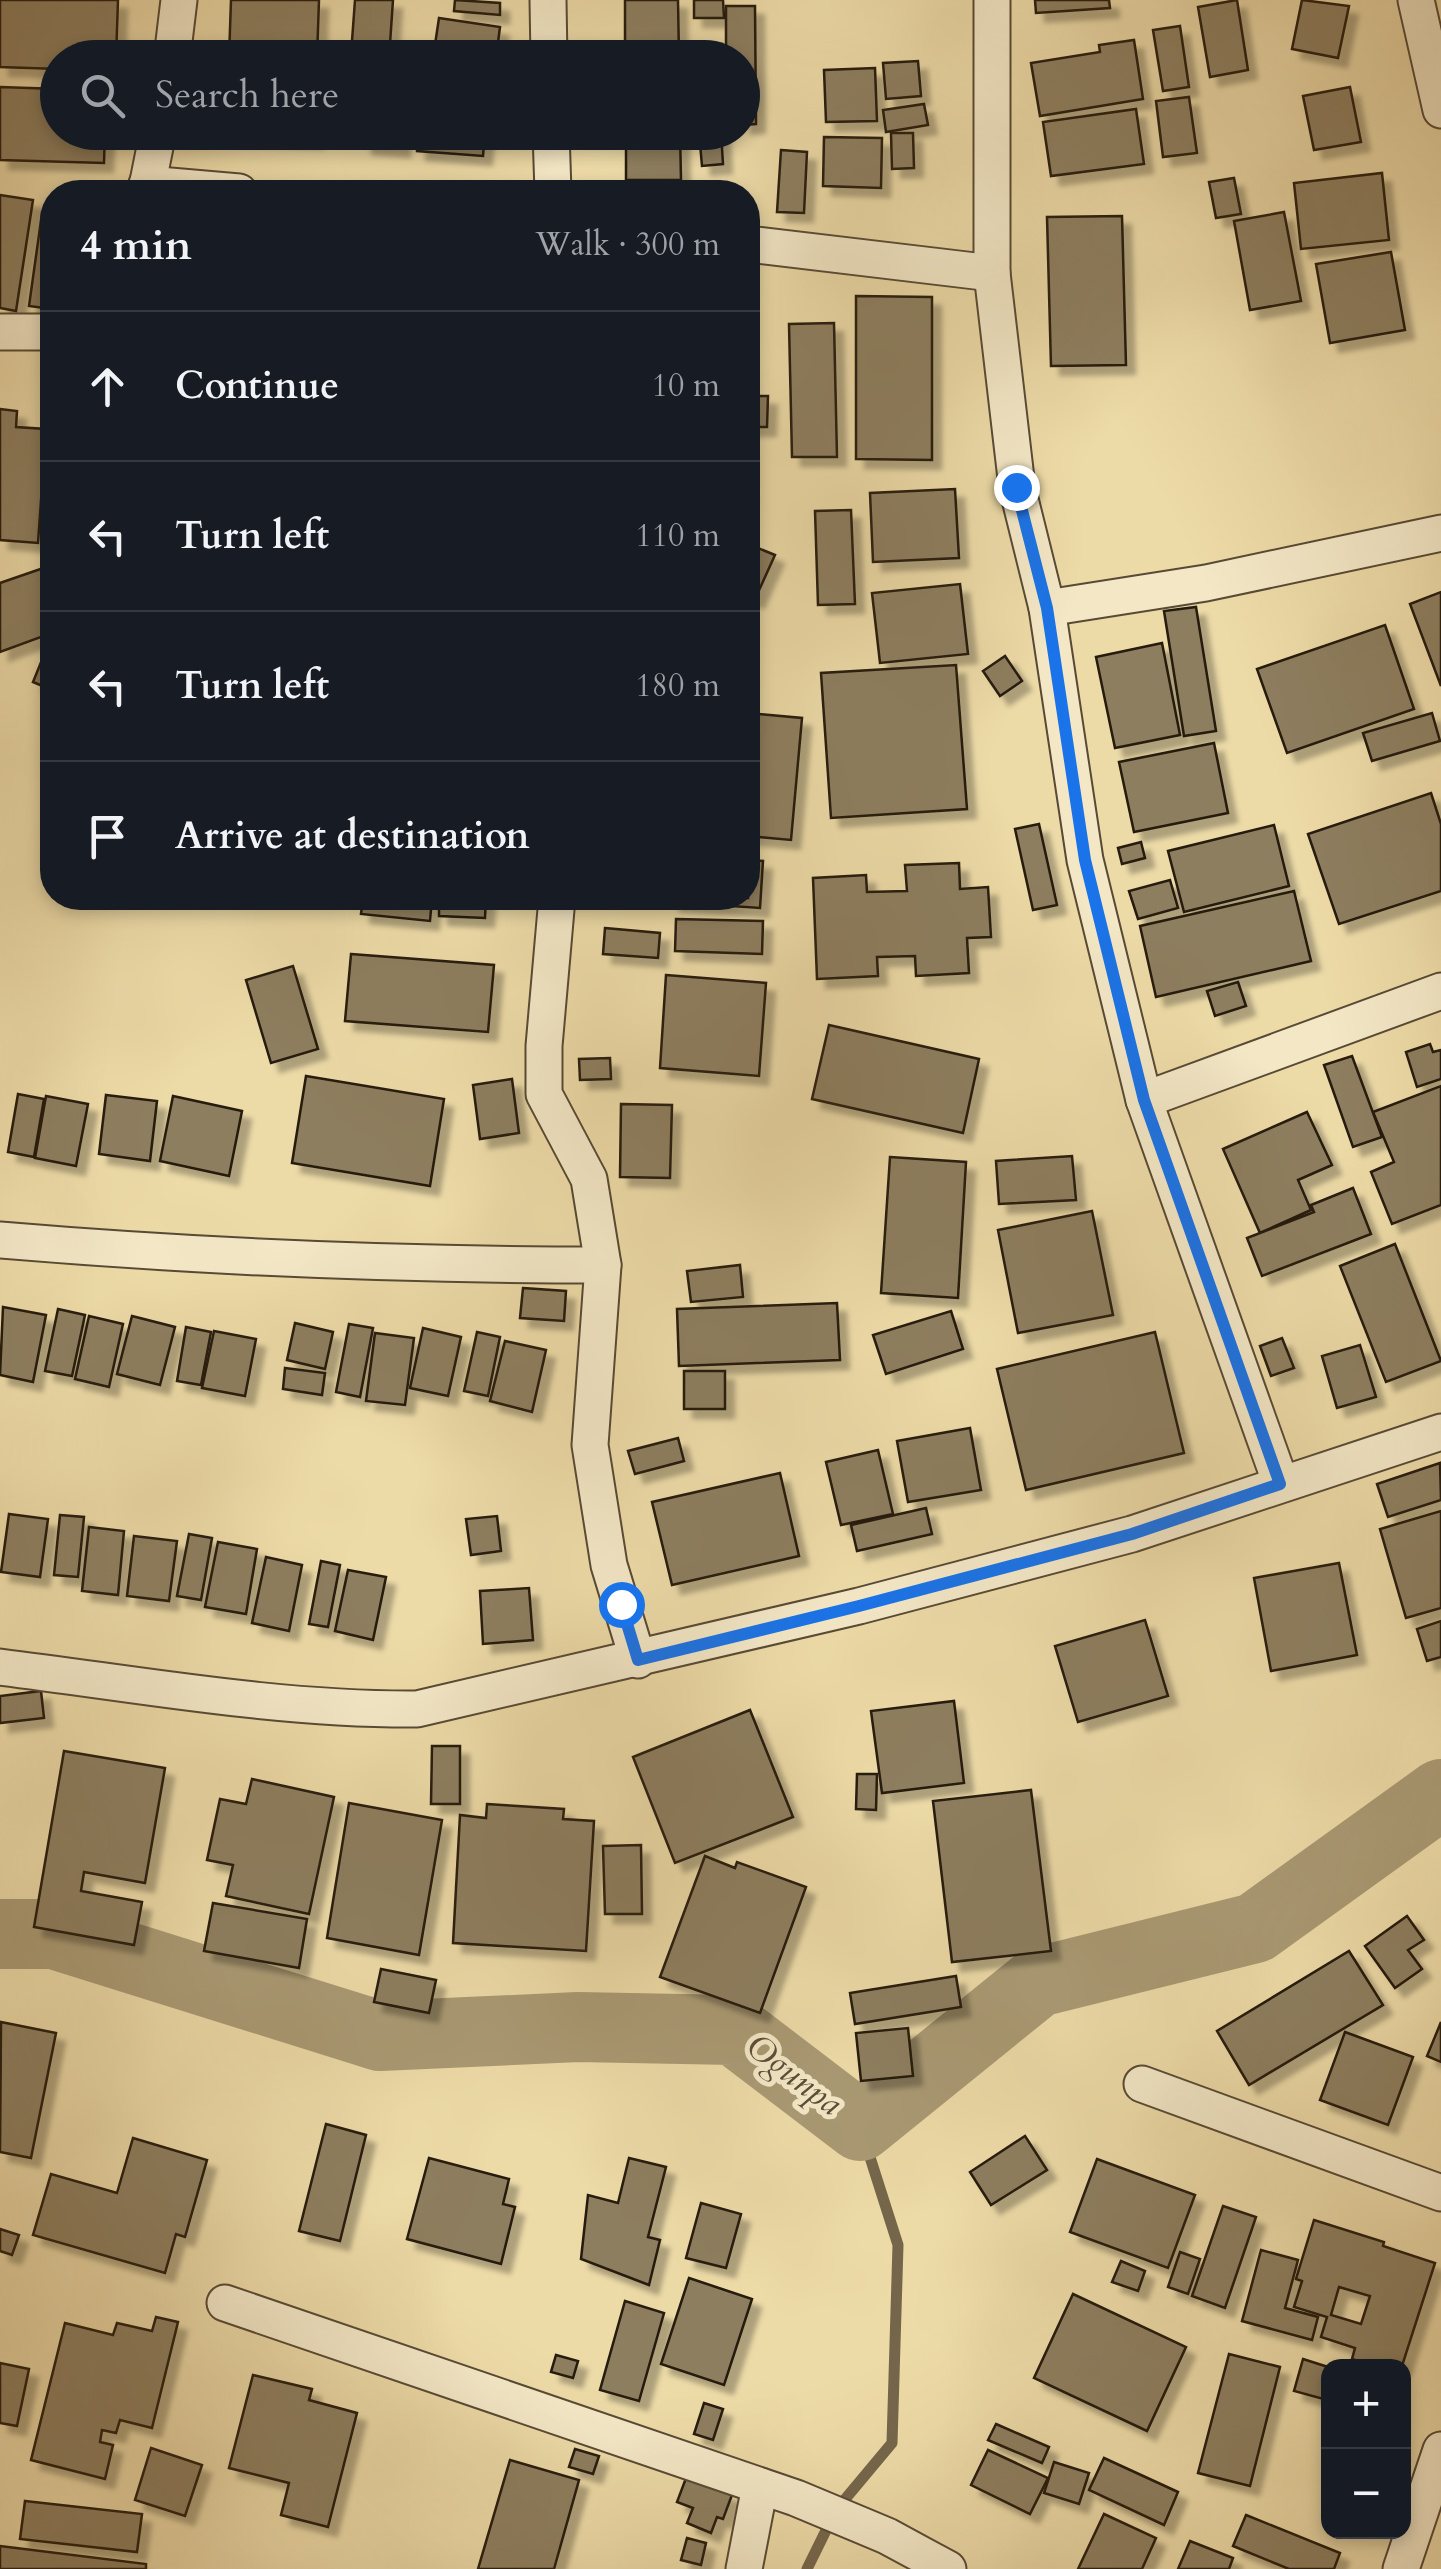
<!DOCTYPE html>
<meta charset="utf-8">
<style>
:root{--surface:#171b24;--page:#242831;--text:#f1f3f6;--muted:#9ea1a6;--line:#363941}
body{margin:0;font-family:Cardo,serif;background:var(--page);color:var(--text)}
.controls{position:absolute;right:30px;bottom:30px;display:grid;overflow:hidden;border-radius:20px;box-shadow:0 5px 15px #0003}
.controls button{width:90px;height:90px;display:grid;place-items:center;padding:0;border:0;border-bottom:2px solid var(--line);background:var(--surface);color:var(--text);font:50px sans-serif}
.stop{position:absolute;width:30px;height:30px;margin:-22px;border:8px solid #1a73e8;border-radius:50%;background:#fff}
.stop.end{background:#1a73e8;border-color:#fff;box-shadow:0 2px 10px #0008}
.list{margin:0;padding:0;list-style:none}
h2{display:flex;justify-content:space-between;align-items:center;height:130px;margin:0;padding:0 40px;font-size:42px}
h2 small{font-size:32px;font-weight:400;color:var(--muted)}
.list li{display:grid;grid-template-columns:65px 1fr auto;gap:30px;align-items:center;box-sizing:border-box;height:150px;padding:0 40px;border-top:2px solid var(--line)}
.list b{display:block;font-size:38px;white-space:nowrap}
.list em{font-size:32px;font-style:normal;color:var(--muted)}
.icon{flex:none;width:55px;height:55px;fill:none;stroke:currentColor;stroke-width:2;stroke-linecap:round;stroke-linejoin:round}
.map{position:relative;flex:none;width:1441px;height:2569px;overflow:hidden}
.search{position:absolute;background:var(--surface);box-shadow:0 5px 15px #0003;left:40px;top:40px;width:720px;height:110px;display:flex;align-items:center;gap:25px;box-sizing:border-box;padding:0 35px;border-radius:55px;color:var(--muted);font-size:38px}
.panel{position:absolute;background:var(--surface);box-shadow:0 5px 15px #0003;left:40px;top:180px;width:720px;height:730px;border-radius:40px}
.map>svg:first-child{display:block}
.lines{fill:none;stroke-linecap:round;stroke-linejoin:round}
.stream{stroke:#75664b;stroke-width:11}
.river{stroke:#a99973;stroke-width:70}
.building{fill:#8d7e5e;stroke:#261a0f;stroke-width:2.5;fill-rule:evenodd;filter:url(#shadow)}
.minor-casing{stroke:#584a35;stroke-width:39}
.minor{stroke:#f3e7c6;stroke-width:35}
.route{stroke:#1a73e8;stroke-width:12}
.labels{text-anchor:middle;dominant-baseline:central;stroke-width:10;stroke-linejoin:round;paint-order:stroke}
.water-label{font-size:35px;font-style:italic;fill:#5a4d37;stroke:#f3e7c6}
</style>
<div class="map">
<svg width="1441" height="2569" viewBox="0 0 1441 2569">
<defs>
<filter id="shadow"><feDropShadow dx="9" dy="9" stdDeviation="2.5" flood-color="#0004"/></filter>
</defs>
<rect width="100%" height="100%" fill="#ecdaa7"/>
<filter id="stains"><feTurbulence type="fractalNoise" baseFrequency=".002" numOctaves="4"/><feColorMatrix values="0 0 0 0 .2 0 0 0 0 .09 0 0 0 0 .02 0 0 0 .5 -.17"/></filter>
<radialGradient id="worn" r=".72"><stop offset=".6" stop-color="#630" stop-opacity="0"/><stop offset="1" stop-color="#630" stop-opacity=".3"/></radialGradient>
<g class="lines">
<path class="stream" d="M807 2569 836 2510 892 2443 898 2245 860 2126"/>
<path class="river" d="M0 1934H54L380 2036 578 2027 734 2030 860 2126 1038 1982 1255 1928 1441 1794"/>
</g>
<g class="building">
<path d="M0 0H118L116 58H58V69L0 67Z"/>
<path d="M231 0H319L317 58H229Z"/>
<path d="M355 0H393L390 44 352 41Z"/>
<path d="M455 0 500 3V15L454 11Z"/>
<path d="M625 0H678L679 58H625Z"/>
<path d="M694 0H723L724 18H694Z"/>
<path d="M1035 0H1109L1110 8 1036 13Z"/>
<path d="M1237 0 1248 70 1210 77 1198 7Z"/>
<path d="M1302 0 1349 6 1338 58 1292 49Z"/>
<path d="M726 6H755L756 124 742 125V58H726Z"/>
<path d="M439 18 500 27 496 58H433Z"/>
<path d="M1180 26 1189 87 1163 91 1153 30Z"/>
<path d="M1134 40 1143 99 1040 116 1031 63 1100 52 1099 45Z"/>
<path d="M918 61 921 96 886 99 883 63Z"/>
<path d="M875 68 877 121 826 122 824 70Z"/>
<path d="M0 87 58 89V132H105L104 163 0 160Z"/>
<path d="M1350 87 1361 142 1314 150 1303 96Z"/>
<path d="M1189 97 1197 153 1163 157 1156 101Z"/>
<path d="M924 104 928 125 886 132 883 110Z"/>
<path d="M1136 109 1144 164 1051 176 1043 122Z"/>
<path d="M227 132H315L314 139 227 136Z"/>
<path d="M364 132H402L401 148 363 145Z"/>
<path d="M418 132H485L483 156 417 151Z"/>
<path d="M626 132H680L681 180H626Z"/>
<path d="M699 132H721L723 164 702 166Z"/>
<path d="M891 133H913L914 168 892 169Z"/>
<path d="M824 137 882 138 881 188 823 186Z"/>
<path d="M781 150 807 152 804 213 777 212Z"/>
<path d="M1382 173 1389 240 1301 249 1294 183Z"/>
<path d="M1234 178 1241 214 1216 218 1209 182Z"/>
<path d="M0 195 33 200 16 311 0 308Z"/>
<path d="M1284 212 1301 301 1250 310 1234 221Z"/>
<path d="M42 213 52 215V309L29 306Z"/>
<path d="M1122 216 1126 365 1051 366 1047 217Z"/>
<path d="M1391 252 1405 330 1330 343 1316 264Z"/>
<path d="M856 296 932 297V460L856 459Z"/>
<path d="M834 323 837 457H792L789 324Z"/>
<path d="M748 396H768L767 427H748Z"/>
<path d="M0 409 17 411 16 427 46 429 38 543 0 540Z"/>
<path d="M955 489 959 558 873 562 870 493Z"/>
<path d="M851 510 855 604 818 605 815 511Z"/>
<path d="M748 544 775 555 755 599 748 596Z"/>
<path d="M52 565V633L0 652V583Z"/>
<path d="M960 584 968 654 880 663 872 593Z"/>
<path d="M1441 592V686L1410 604Z"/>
<path d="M1196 607 1216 731 1184 736 1164 611Z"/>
<path d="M1385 625 1414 709 1287 753 1257 669Z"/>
<path d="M1162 643 1180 735 1115 748 1096 657Z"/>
<path d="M44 655 52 659V690L33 682Z"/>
<path d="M1005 656 1022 681 1000 696 983 671Z"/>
<path d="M956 665 967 809 831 818 821 673Z"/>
<path d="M748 713 802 718 791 840 748 836Z"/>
<path d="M1432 713 1440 741 1372 761 1363 733Z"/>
<path d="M1214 743 1228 813 1134 832 1119 762Z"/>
<path d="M1431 793 1441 824V891L1339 924 1308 834Z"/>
<path d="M1039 824 1057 905 1033 910 1015 829Z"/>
<path d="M1274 825 1289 886 1184 912 1168 851Z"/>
<path d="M1141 842 1145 858 1122 864 1118 848Z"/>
<path d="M748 860 763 861 760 908 671 902V898H748Z"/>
<path d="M959 863 960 889 988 887 991 937 967 938 969 973 916 976 915 956 877 957 878 976 817 979 813 878 866 875 867 892 907 891 905 865Z"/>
<path d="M1170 880 1178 908 1138 919 1129 891Z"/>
<path d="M1294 891 1311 961 1156 997 1140 926Z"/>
<path d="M363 898H432L430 921 361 914Z"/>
<path d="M439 898H486L485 918 439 916Z"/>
<path d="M676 919 763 921 762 954 675 951Z"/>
<path d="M605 928 660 933 658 958 603 954Z"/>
<path d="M351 954 494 965 488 1032 345 1021Z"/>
<path d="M293 966 318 1049 271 1063 246 980Z"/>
<path d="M666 975 766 983 759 1076 660 1068Z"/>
<path d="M1238 982 1246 1006 1215 1016 1207 991Z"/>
<path d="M829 1025 979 1059 963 1133 812 1099Z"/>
<path d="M1430 1044 1433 1052 1441 1050V1079L1417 1087 1406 1052Z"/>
<path d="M1352 1056 1382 1137 1353 1147 1324 1065Z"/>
<path d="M610 1058 611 1079 580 1080 579 1059Z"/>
<path d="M306 1076 444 1099 430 1186 292 1163Z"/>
<path d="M512 1079 519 1133 480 1139 473 1085Z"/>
<path d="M1441 1086V1205L1392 1224 1371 1172 1394 1162 1373 1112Z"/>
<path d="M18 1094 44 1099 34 1157 8 1152Z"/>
<path d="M106 1095 157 1101 150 1161 99 1154Z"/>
<path d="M46 1096 88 1104 76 1166 35 1158Z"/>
<path d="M173 1096 242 1111 229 1176 160 1161Z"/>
<path d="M621 1104 672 1105 670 1178 620 1177Z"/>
<path d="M1307 1112 1332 1165 1298 1180 1311 1210 1260 1233 1223 1149Z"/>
<path d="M1072 1156 1076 1200 999 1204 996 1161Z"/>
<path d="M890 1157 966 1162 958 1298 881 1293Z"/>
<path d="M1353 1188 1371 1234 1262 1276 1247 1238 1314 1212 1311 1205Z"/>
<path d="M1092 1211 1113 1315 1018 1333 998 1230Z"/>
<path d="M1395 1244 1441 1361 1386 1382 1340 1266Z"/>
<path d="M740 1265 743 1297 691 1302 687 1271Z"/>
<path d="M523 1288 566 1291 564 1321 520 1318Z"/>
<path d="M837 1303 840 1360 679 1366 677 1309Z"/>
<path d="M3 1307 46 1315 33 1382 0 1375Z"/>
<path d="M58 1309 85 1315 72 1376 45 1371Z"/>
<path d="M951 1311 963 1349 886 1374 873 1335Z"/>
<path d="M89 1316 123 1324 109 1387 75 1379Z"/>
<path d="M132 1316 175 1327 160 1385 117 1374Z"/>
<path d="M295 1323 333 1332 325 1369 287 1360Z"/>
<path d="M349 1324 373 1328 360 1397 336 1392Z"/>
<path d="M186 1327 211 1332 201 1385 177 1381Z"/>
<path d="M423 1328 461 1337 448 1396 410 1388Z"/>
<path d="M214 1331 256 1339 245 1396 202 1388Z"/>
<path d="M477 1332 500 1337 488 1396 464 1391Z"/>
<path d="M1155 1332 1184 1453 1026 1490 997 1369Z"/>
<path d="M375 1333 414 1338 405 1405 366 1401Z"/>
<path d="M1282 1338 1294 1368 1271 1376 1260 1346Z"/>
<path d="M505 1341 546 1350 532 1412 490 1401Z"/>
<path d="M1360 1345 1376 1397 1337 1408 1322 1356Z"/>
<path d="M285 1368 325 1373 322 1395 283 1389Z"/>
<rect x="684" y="1371" width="41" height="38"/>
<path d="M970 1428 981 1490 908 1502 897 1441Z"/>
<path d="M678 1438 684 1461 635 1474 628 1451Z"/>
<path d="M878 1450 893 1514 841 1525 826 1462Z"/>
<path d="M1440 1463 1441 1500 1388 1517 1377 1484Z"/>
<path d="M780 1473 799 1556 672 1585 652 1502Z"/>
<path d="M926 1508 932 1534 857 1551 851 1525Z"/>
<path d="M1441 1511V1608L1406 1618 1380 1529Z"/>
<path d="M9 1514 48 1519 40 1577 1 1572Z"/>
<path d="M60 1515 84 1517 78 1577 54 1575Z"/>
<path d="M497 1516 501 1551 471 1555 466 1519Z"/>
<path d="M89 1527 124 1531 118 1595 82 1591Z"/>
<path d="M189 1534 212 1538 201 1600 177 1596Z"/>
<path d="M134 1536 177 1541 169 1601 127 1596Z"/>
<path d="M218 1542 257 1549 246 1614 205 1607Z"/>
<path d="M266 1557 302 1565 289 1631 252 1623Z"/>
<path d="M321 1561 340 1565 328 1627 309 1624Z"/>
<path d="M1339 1563 1357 1655 1271 1671 1254 1578Z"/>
<path d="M348 1570 386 1577 373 1640 335 1631Z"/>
<path d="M529 1588 533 1640 483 1644 480 1591Z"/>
<path d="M1145 1620 1168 1696 1078 1722 1055 1646Z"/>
<path d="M1441 1621V1657L1427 1661 1417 1629Z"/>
<path d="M41 1691 44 1718 0 1723V1696Z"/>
<path d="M954 1701 964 1783 882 1793 871 1711Z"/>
<path d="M750 1710 793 1817 675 1863 633 1757Z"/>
<path d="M432 1746H460V1804H431Z"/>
<path d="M64 1751 165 1768 145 1883 84 1872 81 1891 142 1902 134 1945 34 1927Z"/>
<path d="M857 1774H877L876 1810 856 1809Z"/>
<path d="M252 1779 334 1797 309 1914 226 1896 233 1865 207 1860 220 1799 246 1804Z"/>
<path d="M1031 1790 1051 1951 952 1962 933 1801Z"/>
<path d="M349 1803 442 1820 419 1955 327 1938Z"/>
<path d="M487 1804 564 1809 563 1819 594 1821 586 1951 453 1943 460 1815 486 1818Z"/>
<path d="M641 1845 642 1914H605L603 1846Z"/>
<path d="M705 1856 735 1868 737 1862 806 1887 760 2013 660 1977Z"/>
<path d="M213 1903 307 1919 299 1968 204 1951Z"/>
<path d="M1407 1916 1424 1940 1408 1950 1422 1969 1395 1988 1365 1946Z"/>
<path d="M1349 1951 1383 2005 1249 2085 1217 2031Z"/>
<path d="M381 1969 436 1980 429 2013 374 2002Z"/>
<path d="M956 1976 961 2007 855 2024 850 1993Z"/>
<path d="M1 2022 56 2033 31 2158 0 2152Z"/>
<path d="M1441 2022V2062L1427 2056Z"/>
<path d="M908 2028 913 2076 861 2081 856 2033Z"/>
<path d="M1345 2032 1413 2057 1388 2125 1320 2100Z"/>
<path d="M326 2124 366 2135 340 2241 299 2231Z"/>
<path d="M1025 2136 1047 2170 991 2205 970 2172Z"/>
<path d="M133 2138 207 2160 185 2237 176 2234 165 2273 33 2235 51 2174 117 2193Z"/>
<path d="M429 2158 509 2179 503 2204 515 2207 501 2264 407 2239Z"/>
<path d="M629 2158 666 2167 648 2237 660 2240 649 2285 581 2259 588 2195 618 2203Z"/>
<path d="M1097 2159 1195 2195 1168 2268 1070 2232Z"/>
<path d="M701 2203 741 2214 726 2268 686 2258Z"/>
<path d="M1223 2206 1256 2217 1225 2308 1192 2296Z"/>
<path d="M1314 2220 1384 2242 1383 2246 1435 2263 1402 2366H1374L1352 2359 1355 2348 1321 2337 1327 2317 1294 2307 1302 2281 1296 2279ZM1339 2287 1370 2296 1361 2324 1331 2315Z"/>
<path d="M0 2229 19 2235 12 2255 0 2251Z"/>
<path d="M1261 2250 1298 2260 1285 2308 1318 2317 1312 2340 1242 2321Z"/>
<path d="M1180 2252 1200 2259 1188 2294 1168 2287Z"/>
<path d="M1121 2261 1145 2271 1138 2291 1112 2282Z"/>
<path d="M689 2278 752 2299 724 2385 661 2364Z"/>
<path d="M1073 2294 1186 2347 1147 2431 1034 2378Z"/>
<path d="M625 2301 664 2313 639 2401 600 2390Z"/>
<path d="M156 2317 178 2322 152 2428 120 2420 116 2433 102 2430 100 2442 113 2445 105 2479 31 2460 65 2323 113 2335 117 2323 152 2331Z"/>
<path d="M1229 2354 1280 2367 1250 2486 1198 2473Z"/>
<path d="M556 2355 578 2361 573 2378 551 2372Z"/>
<path d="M1303 2359 1328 2367 1327 2400 1294 2391Z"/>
<path d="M0 2363 29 2369 17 2426 0 2423Z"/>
<path d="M253 2375 312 2389 309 2400 357 2413 328 2527 281 2515 289 2483 229 2468Z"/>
<path d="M704 2403 723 2409 713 2440 694 2434Z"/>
<path d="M996 2424 1049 2447 1042 2463 988 2440Z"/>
<path d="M151 2448 202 2465 185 2516 135 2500Z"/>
<path d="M575 2449 599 2456 593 2474 569 2467Z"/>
<path d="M988 2450 1048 2478 1030 2514 971 2485Z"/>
<path d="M1104 2458 1178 2492 1164 2525 1089 2490Z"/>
<path d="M510 2460 579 2480 554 2569H478Z"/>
<path d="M1054 2462 1089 2473 1079 2504 1044 2493Z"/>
<path d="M686 2478 732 2495 723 2519 717 2517 711 2533 687 2523 693 2508 677 2502Z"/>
<path d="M25 2501 142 2514 137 2552 20 2539Z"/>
<path d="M1104 2514 1156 2538 1142 2569H1078Z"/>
<path d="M1246 2515 1340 2553 1334 2569H1289L1233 2546Z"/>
<path d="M687 2538 706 2543 701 2565 681 2560Z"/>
<path d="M1190 2541 1233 2558 1229 2569H1178Z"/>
<path d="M0 2546 146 2564V2569H0Z"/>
</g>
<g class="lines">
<g class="minor-casing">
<g id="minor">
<path d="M548 0 549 58"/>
<path d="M992 0V273L1017 487 1047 608 1085 860 1144 1100 1281 1484"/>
<path d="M1416 0 1441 110"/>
<path d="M172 58 179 0"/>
<path d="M551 132 553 192"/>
<path d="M147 184 239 192"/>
<path d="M146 192 158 132"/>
<path d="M748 244 992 273"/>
<path d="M0 332H52"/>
<path d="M1047 608 1206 583 1441 533"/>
<path d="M557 898 544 1046V1094L589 1179 603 1265 590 1445 609 1565 638 1660"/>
<path d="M1144 1100 1441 991"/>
<path d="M0 1240C201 1257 401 1265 603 1265"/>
<path d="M0 1667C138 1684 278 1710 417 1709L859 1606 1132 1534 1441 1432"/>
<path d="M1142 2084 1441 2193"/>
<path d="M225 2303 796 2498 887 2536 948 2569"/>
<path d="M744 2569 760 2486"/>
<path d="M1401 2569 1441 2450"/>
</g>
</g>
<use href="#minor" class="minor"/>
</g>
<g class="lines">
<path class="route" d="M621 1604 638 1660 859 1606 1132 1534 1280 1484 1144 1100 1085 860 1047 608 1016 487"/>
</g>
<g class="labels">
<g class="water-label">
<text transform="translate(794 2075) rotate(37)">Ogunpa</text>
</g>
</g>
<rect width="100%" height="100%" filter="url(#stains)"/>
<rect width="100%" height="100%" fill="url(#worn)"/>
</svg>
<div class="controls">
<button>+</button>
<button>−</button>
</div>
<div class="stop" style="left:621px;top:1604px"></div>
<div class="stop end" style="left:1016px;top:487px"></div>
<div class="search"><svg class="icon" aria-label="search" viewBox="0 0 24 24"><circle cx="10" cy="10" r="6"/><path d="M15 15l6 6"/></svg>Search here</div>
<section class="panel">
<h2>4 min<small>Walk · 300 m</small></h2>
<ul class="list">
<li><svg class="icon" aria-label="ahead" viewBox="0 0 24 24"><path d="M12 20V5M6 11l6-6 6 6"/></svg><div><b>Continue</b></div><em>10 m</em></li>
<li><svg class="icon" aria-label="left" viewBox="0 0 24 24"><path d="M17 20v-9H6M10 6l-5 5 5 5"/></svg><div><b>Turn left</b></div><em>110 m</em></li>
<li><svg class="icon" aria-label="left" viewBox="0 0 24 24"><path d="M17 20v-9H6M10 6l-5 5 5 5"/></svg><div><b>Turn left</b></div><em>180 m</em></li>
<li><svg class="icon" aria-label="arrive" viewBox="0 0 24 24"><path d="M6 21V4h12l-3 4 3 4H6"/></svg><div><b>Arrive at destination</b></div></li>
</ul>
</section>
</div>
